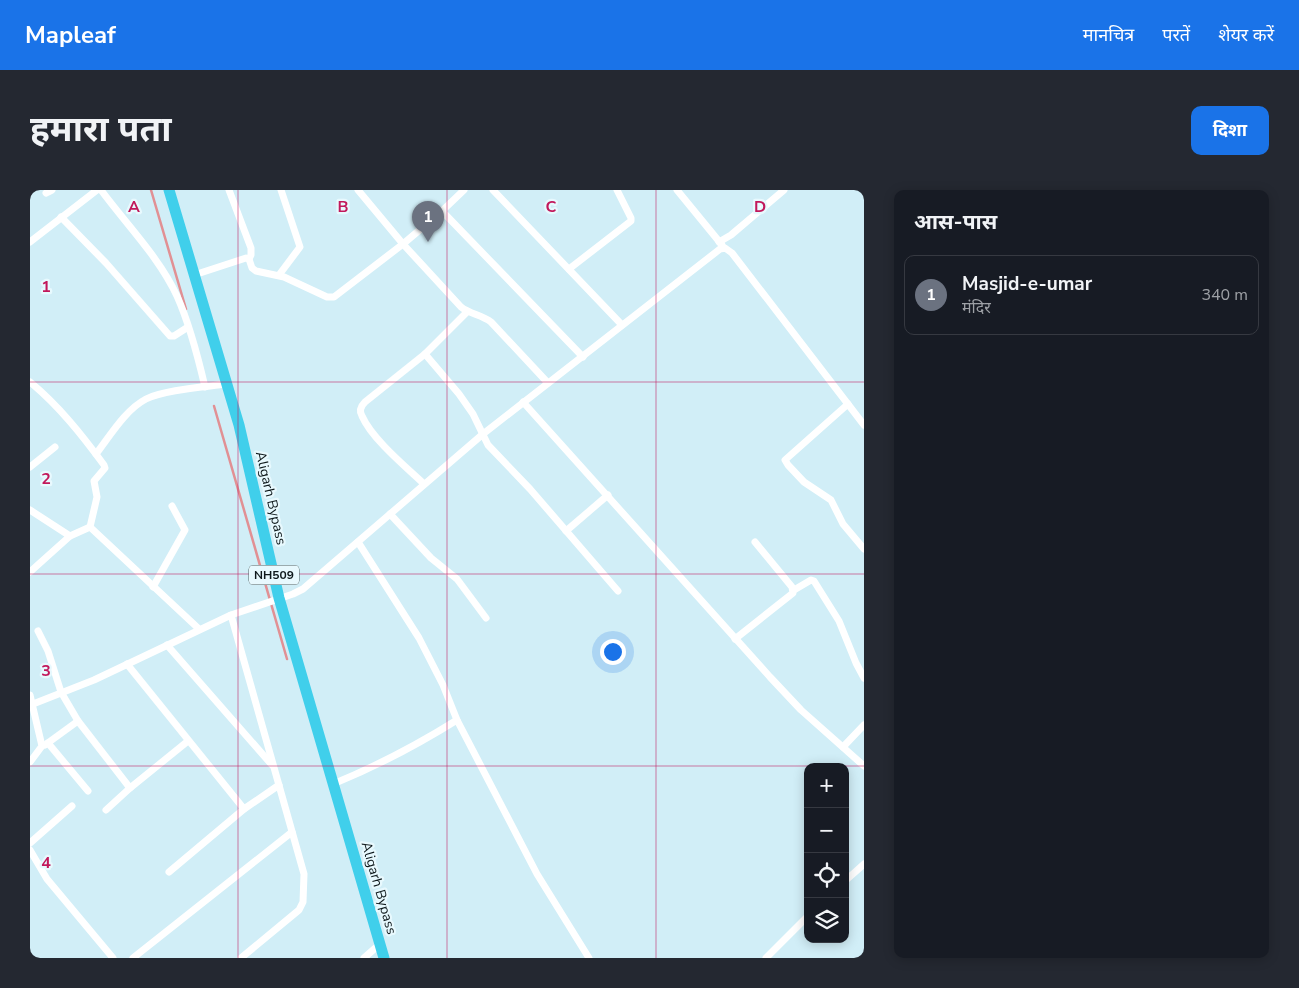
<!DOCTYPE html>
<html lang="hi">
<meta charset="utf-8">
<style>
:root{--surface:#171b24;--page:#242831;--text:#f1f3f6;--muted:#9ea1a6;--line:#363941;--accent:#1a73e8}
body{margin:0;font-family:"Nunito Sans","Noto Sans Devanagari",sans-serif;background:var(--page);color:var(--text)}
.controls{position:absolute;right:15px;bottom:15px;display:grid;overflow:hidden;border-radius:10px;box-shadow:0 2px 12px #0003}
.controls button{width:45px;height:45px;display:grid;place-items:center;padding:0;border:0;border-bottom:1px solid var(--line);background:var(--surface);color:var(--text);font:25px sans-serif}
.you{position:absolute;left:582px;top:461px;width:18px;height:18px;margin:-12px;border:4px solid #fff;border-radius:50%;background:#1a73e8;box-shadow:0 0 0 8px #1a73e833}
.badge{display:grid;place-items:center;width:32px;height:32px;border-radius:50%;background:var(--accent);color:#fff;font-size:16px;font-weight:700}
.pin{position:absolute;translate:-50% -41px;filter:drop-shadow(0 1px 2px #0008)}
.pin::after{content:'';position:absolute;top:26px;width:18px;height:15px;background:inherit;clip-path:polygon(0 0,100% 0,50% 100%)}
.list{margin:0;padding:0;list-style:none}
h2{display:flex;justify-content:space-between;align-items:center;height:65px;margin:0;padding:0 20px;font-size:21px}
h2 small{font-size:16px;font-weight:400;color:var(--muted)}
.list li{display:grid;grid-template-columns:32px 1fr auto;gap:15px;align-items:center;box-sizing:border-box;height:80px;margin:0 10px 10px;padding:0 10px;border:1px solid var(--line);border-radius:10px}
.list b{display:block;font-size:19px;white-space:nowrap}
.list p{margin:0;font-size:16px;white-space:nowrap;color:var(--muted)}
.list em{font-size:16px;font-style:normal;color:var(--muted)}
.icon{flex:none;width:28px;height:28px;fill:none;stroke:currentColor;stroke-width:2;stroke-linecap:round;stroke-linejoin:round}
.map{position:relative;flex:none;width:834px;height:768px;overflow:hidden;border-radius:10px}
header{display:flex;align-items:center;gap:30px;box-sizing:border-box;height:70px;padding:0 25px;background:var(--accent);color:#fff}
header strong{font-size:24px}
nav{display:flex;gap:28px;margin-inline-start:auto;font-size:18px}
.intro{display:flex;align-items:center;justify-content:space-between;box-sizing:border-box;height:120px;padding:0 30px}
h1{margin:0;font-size:35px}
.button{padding:12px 22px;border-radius:10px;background:var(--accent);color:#fff;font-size:18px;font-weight:700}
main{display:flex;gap:30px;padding:0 30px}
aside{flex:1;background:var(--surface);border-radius:10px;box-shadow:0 2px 12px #0003}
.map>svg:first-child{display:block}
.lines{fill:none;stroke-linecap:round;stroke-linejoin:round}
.stream{stroke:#e19094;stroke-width:2.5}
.minor{stroke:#fff;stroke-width:7}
.trunk{stroke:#40cfeb;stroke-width:11}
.grid{fill:none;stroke:#c2185b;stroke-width:1;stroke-opacity:0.55}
.labels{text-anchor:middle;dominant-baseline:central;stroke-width:4.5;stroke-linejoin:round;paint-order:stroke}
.shield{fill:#e8f9fe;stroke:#4f5c5f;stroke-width:1}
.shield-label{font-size:12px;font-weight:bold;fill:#0e181b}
.street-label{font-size:14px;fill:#0e181b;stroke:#e8f9fe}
.grid-label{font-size:16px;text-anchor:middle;font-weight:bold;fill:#c2185b;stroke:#e8f9fe;stroke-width:4.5;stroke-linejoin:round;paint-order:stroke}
</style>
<header>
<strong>Mapleaf</strong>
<nav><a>मानचित्र</a><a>परतें</a><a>शेयर करें</a></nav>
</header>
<div class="intro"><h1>हमारा पता</h1><a class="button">दिशा</a></div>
<main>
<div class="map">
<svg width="834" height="768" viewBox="0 0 834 768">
<rect width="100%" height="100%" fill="#d1eef7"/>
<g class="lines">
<g class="stream">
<path d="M121 0 156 119"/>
<path d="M184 216 257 469"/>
</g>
<g class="minor">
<path d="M71 0C96 34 129 67 147 106 160 135 168 167 175 197"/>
<path d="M199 0 221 58V65L219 69"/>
<path d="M328 0 373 54 431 117C440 124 452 125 461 132L518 193"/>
<path d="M463 0 592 135"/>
<path d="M647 0 692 55"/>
<path d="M16 3 22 0"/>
<path d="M412 21 553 167"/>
<path d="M31 27 76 73 140 146H144L158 137"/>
<path d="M0 52 67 0"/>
<path d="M689 52 701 45 754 0"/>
<path d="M539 79 601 31V28L587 0"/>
<path d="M164 85 216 68 219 69 222 78 226 81 254 87 297 107H304L373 54 412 21 434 0"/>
<path d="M249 85 270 57 251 0"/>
<path d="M395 164 429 204 443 224 458 255 500 299 588 401"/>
<path d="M0 192C29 216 52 245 74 275L75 278 64 291 67 307 60 337"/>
<path d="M493 212 740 487 771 520 834 576"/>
<path d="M818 214 755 270 758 275 774 292 801 310 813 334 834 359"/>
<path d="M66 264C80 246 95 220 116 209 134 200 175 197 196 194"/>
<path d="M0 277 25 257"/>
<path d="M394 294C376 277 342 249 332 226 329 221 331 216 335 212L395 164 437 122"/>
<path d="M0 320 40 346 60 337 169 439"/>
<path d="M360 324 401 368 427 389 456 428"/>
<path d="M536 341 578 305"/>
<path d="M328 352 389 448 413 495 427 530 507 684 559 768"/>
<path d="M0 382 40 346"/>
<path d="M123 397 155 340 142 316"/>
<path d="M764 400 781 390 784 391 809 431 826 473 834 488"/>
<path d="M201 425 274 684 273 712 269 720 211 768"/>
<path d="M8 441 18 461 31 502 48 531 100 598"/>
<path d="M705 449 763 403 762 397 725 352"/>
<path d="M137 455 242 575"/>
<path d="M97 474 214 619"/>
<path d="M0 505 12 556 0 572"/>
<path d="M3 514 64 490 201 425 263 404 273 399 453 244 690 59 695 58 702 63 834 235"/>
<path d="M18 553 58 601"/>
<path d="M15 555 48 531"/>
<path d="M813 557 834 535"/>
<path d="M303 594C347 576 387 555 427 530"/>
<path d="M76 620 100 598 158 551"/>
<path d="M0 653 42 616"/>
<path d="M0 660 17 689 83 768"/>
<path d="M139 682 214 619 249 595"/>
<path d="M815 691 834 674"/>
<path d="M103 768 262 642"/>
<path d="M334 768 350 754"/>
<path d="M736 768 778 726"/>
</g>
<path class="trunk" d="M139 0 209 235 249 408 354 768"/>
</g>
<path class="grid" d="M208 0V768M417 0V768M626 0V768M0 192H834M0 384H834M0 576H834"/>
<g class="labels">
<rect class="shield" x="219" y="375.5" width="50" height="19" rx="4"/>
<g class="shield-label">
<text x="244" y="385">NH509</text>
</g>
<g class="street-label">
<text transform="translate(241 308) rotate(77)">Aligarh Bypass</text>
<text transform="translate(349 698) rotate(74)">Aligarh Bypass</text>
</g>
</g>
<g class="grid-label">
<text x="104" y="22">A</text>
<text x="313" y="22">B</text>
<text x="521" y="22">C</text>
<text x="730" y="22">D</text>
<text x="16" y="102">1</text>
<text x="16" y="294">2</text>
<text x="16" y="486">3</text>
<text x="16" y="678">4</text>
</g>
</svg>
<div class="controls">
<button>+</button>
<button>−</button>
<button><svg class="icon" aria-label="locate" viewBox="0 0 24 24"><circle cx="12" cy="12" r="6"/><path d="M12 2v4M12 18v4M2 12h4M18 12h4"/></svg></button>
<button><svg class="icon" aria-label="layers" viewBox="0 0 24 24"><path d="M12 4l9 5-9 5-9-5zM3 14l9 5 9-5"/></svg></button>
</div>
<div class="you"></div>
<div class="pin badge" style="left:398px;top:52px;background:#6b7280">1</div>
</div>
<aside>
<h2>आस-पास<small></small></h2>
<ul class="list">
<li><span class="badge" style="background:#6b7280">1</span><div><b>Masjid-e-umar</b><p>मंदिर</p></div><em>340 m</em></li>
</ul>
</aside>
</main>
